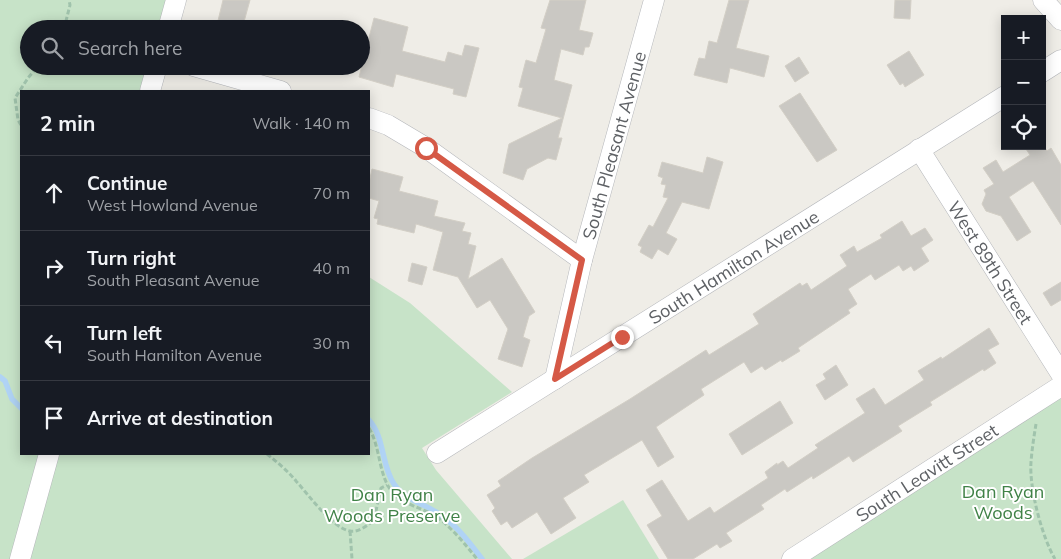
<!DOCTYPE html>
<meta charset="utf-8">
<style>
:root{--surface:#171b24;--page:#242831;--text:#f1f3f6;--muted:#9ea1a6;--line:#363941}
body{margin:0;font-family:Mulish,sans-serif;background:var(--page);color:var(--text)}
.controls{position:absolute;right:15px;top:15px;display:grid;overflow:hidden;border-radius:0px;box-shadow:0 2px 12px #0003}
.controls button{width:45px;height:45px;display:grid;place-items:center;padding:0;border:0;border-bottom:1px solid var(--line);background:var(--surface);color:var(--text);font:25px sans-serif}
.stop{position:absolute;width:15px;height:15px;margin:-11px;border:4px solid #d55946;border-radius:50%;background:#fff}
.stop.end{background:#d55946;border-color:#fff;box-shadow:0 1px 5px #0008}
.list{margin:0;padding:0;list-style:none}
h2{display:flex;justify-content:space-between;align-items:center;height:65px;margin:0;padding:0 20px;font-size:21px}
h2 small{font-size:16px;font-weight:400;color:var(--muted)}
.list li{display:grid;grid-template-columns:32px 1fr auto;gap:15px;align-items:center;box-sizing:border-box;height:75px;padding:0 20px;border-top:1px solid var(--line)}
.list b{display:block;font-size:19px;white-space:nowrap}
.list p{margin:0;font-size:16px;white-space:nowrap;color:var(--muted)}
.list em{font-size:16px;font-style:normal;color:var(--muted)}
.icon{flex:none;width:28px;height:28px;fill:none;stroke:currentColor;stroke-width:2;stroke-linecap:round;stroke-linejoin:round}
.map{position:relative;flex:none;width:1061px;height:559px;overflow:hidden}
.search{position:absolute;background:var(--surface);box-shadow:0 2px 12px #0003;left:20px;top:20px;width:350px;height:55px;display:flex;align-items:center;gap:12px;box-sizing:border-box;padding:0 18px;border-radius:28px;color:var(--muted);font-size:19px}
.panel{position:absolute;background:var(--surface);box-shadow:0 2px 12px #0003;left:20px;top:90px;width:350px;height:365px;border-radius:0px}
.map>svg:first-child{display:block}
.green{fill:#c7e3c8}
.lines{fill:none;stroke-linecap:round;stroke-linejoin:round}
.stream{stroke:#b0d3f5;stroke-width:5.5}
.building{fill:#cac8c3;stroke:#d3cfc6}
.minor-casing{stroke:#b4b6ba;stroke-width:21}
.path{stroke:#a0c3ac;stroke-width:3;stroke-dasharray:5 2.5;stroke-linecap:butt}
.minor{stroke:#fff;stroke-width:20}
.route{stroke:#d55946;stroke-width:6}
.labels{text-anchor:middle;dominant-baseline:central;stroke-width:4;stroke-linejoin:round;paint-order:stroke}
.street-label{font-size:18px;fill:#5e6165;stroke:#fff}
.park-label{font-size:18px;fill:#408247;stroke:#fff}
</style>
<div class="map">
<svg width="1061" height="559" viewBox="0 0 1061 559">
<rect width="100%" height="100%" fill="#efede7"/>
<g class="green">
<path d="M0 0H168L160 29H29V66H149L142 91H21V454H369V277L410 303 512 392 422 448 436 470 512 559H0Z"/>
<path d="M1061 395V559H805Z"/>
<path d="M623 500 659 559H523Z"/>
</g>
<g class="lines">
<g class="stream">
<path d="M0 377 5 381 12 399 21 408"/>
<path d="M369 420C385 438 381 465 394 484 404 499 422 503 436 512 455 523 469 542 482 559"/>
</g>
</g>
<g class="building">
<path d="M223 0H250L242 29H216Z"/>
<path d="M550 0H586L579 30 593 33 589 47H585L583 55 561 49 554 80 572 85 558 138H562L556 160 548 158 527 169 523 180 503 173 509 144 562 118 518 106 523 88 519 87 526 60 536 63 546 29 541 28Z"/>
<path d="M729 0H749L736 48 769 56 764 77 730 68 727 83 694 75 699 58 705 59 709 41 717 43Z"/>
<path d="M895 0H911L910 19 894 18Z"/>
<path d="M374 18 408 27 402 51 445 62 448 52 462 56 465 45 479 48 466 97 453 94 454 89 396 74 393 87 359 77Z"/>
<path d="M909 51 924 75 905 87 903 83 900 85 887 65Z"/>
<path d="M799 57 809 73 795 82 785 66Z"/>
<path d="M800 93 837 150 817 162 779 106Z"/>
<path d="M1024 146H1044L1047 151 1051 148 1061 165V225L1033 181 1009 197 1031 232 1017 241 1001 216 986 211 982 204 986 194 984 190 994 184 983 168 996 160 1003 172 1030 155Z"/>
<path d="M707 157 723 162 709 209 682 202 666 233 677 239 668 255 658 249 652 259 640 252 642 247 638 245 649 225 653 227 668 198 663 197 666 185 661 184 663 178 658 176 662 162 703 173Z"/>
<path d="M372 169 403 177 399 191 438 201 434 216 465 223 462 231 471 233 468 244 476 246 468 279 502 258 535 312 529 316 523 337 530 340 522 367 498 359 508 329 490 300 477 308 458 277 433 270 443 232 416 224 414 233 377 224 378 219 374 218 379 201 369 198V183Z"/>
<path d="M902 221 911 236 925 228 933 240 921 248 929 261 914 271 911 266 903 271 899 265 875 280 871 274 848 289 857 304 848 310 850 313 798 348 800 351 782 362 781 360 765 370 762 366 751 373 744 362 701 389 704 395 656 427 674 457 658 467 642 440 584 475 589 482 563 498 576 518 551 534 537 512 512 528 507 521 501 525 492 511 495 508 487 495 501 486 498 481 532 458 630 399 706 350 709 355 759 324 753 314 800 283 802 286 807 283 811 290 847 266 840 255 854 246 857 252 882 238 880 235Z"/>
<path d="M412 263 427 267 422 285 408 281Z"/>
<path d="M1061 282V300L1051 306 1043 293Z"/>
<path d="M989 328 999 344 988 350 996 363 984 371 983 369 930 402 932 405 898 426 902 431 853 462 849 456 813 479 812 476 787 492 785 489 761 505 764 509 726 533 732 541 720 548 717 544 693 559H668L647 525 662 516 646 490 662 480 688 521 710 507 714 513 768 478 765 472 777 463V465L783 461 788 468 818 448 815 445 865 413 856 399 874 388 885 405 924 380 918 371 941 357 942 359Z"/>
<path d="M836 365 848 385 825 400 816 385 826 379 823 374Z"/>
<path d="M780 401 793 423 742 455 729 434Z"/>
</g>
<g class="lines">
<g class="minor-casing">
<g id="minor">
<path d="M1043 0 1061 20"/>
<path d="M168 29 176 0"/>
<path d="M193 66 281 91"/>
<path d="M1042 72 1061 60"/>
<path d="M150 91 157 66"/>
<path d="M369 118 388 125 425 147 582 260"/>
<path id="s1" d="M919 149 1061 374"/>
<path id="s2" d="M555 379 582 260 654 0"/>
<path id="s3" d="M437 453 1005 96"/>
<path d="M20 559 49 454"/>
<path id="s4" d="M792 559 1061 386"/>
</g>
</g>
<g class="path">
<path d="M64 29 70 5 69 0"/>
<path d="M21 125 18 120 15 98 28 78 38 66"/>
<path d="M1036 424C1034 436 1032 449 1031 462 1029 488 1042 537 1055 559"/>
<path d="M369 428C381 448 378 476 393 493 404 505 423 508 437 517 452 528 465 544 477 559"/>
<path d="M267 454C277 462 288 471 296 481 308 494 332 528 350 531 358 533 368 525 374 520L381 488 387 485"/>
<path d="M350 531 352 559"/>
</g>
<use href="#minor" class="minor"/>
</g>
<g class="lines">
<path class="route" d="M426 148 582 260 555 379 622 337"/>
</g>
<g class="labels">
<g class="street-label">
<text stroke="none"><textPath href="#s2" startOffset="241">South Pleasant Avenue</textPath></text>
<text stroke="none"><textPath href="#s1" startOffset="134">West 89th Street</textPath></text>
<text stroke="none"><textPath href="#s3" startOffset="350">South Hamilton Avenue</textPath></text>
<text stroke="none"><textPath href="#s4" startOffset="160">South Leavitt Street</textPath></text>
</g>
<g class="park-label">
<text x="1003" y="491">Dan Ryan<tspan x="1003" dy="21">Woods</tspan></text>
<text x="392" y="494">Dan Ryan<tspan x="392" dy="21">Woods Preserve</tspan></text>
</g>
</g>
</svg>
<div class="controls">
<button>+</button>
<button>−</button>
<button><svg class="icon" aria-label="locate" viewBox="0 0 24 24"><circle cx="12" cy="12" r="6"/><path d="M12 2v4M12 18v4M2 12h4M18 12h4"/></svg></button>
</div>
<div class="stop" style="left:426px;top:148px"></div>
<div class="stop end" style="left:622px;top:337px"></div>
<div class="search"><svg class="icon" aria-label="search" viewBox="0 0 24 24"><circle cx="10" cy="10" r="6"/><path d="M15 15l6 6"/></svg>Search here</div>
<section class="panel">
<h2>2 min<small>Walk · 140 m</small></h2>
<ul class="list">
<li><svg class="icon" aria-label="ahead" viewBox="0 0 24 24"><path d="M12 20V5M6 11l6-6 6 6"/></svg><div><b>Continue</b><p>West Howland Avenue</p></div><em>70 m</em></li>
<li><svg class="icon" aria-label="right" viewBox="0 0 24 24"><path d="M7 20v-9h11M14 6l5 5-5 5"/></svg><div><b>Turn right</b><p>South Pleasant Avenue</p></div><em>40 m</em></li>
<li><svg class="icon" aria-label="left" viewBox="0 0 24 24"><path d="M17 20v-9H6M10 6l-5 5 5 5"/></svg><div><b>Turn left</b><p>South Hamilton Avenue</p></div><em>30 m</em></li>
<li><svg class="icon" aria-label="arrive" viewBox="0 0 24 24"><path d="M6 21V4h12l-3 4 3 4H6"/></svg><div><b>Arrive at destination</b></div></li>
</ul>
</section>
</div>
